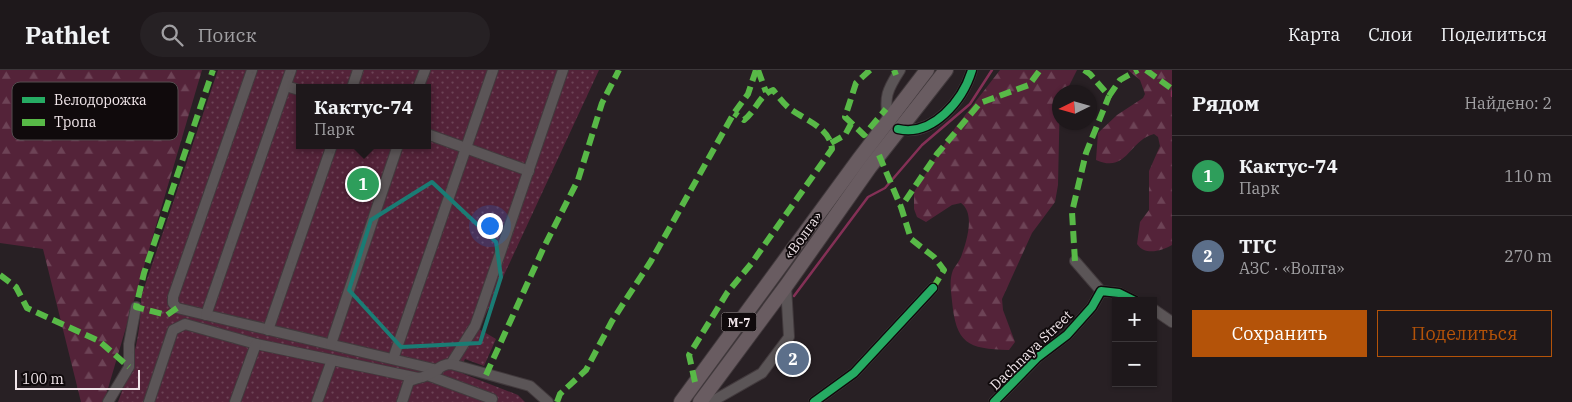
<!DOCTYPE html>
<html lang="ru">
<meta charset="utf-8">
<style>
:root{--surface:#1e181b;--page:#262124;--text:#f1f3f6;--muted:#a1a0a3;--line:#3c373a;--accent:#b45309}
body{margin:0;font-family:"IBM Plex Serif",serif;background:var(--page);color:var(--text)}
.controls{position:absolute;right:15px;bottom:15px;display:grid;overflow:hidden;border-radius:0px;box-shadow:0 1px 4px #0004}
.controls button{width:45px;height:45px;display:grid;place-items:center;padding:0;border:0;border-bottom:1px solid var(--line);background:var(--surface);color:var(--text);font:25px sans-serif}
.compass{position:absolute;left:1052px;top:15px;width:45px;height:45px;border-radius:50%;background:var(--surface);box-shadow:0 1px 4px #0004;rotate:265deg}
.scale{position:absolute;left:15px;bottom:12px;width:125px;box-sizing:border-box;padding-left:5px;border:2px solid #f1e6ea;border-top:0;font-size:14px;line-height:18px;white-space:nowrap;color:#f1e6ea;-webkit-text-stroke:4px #100a0c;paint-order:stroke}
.you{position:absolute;left:489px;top:155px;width:18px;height:18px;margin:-12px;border:4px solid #fff;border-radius:50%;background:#1a73e8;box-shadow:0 0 0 8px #1a73e833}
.badge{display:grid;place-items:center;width:32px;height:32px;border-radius:50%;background:var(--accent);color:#fff;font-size:16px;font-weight:700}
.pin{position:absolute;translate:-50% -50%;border:2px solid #fff;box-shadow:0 1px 5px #0006}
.popup{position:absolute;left:296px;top:14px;width:135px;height:65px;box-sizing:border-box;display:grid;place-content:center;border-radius:0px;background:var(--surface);filter:drop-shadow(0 1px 4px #0005);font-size:16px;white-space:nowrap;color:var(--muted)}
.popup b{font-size:19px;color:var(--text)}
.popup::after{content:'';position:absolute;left:50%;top:100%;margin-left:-10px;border:10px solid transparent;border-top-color:var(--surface)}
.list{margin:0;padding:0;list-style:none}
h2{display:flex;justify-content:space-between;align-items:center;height:65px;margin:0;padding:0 20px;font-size:21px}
h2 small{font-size:16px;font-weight:400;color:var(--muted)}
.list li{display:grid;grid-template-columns:32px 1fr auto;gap:15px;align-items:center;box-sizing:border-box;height:80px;padding:0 20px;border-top:1px solid var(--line)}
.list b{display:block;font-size:19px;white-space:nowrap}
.list p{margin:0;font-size:16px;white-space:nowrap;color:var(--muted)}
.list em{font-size:16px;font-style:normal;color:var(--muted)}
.actions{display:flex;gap:10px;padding:15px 20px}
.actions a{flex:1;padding:11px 0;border:1px solid var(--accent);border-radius:0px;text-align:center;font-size:18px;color:var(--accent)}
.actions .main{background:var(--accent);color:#fff}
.icon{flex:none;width:28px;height:28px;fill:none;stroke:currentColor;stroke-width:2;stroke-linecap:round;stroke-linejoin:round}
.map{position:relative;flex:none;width:1172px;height:332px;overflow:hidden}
header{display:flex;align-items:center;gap:30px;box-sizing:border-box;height:70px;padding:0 25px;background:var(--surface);border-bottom:1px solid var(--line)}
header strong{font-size:24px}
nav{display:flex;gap:28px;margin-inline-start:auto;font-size:18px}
.search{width:350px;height:45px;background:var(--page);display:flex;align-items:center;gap:12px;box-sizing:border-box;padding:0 18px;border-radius:28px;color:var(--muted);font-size:19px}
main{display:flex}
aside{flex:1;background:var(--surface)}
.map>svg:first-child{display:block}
.forest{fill:url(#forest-firs)}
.garden{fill:url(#garden-dots);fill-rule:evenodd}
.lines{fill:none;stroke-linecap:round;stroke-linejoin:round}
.stream{stroke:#843056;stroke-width:2.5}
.minor-casing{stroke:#423a3d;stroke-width:12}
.highway-casing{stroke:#423a3d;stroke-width:16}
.minor{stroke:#5b5557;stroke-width:10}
.highway{stroke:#695c61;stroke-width:14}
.quiet{stroke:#58b947;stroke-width:6;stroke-dasharray:12 6;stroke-linecap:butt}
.cycleway-casing{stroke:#100a0c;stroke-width:11}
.cycleway{stroke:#26ab63;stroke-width:8}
.marked{fill:none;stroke:#1a7c74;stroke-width:4;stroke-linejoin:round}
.labels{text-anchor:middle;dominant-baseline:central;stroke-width:4;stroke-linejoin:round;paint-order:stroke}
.shield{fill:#100a0c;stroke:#aea4a7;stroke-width:1}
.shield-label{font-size:12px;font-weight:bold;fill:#f1e6ea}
.street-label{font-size:14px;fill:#f1e6ea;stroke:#100a0c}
.key{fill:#100a0c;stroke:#544c4f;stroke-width:1}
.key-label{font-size:14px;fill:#f1e6ea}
</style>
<header>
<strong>Pathlet</strong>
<div class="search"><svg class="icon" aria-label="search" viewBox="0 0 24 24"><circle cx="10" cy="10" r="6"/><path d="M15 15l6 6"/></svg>Поиск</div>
<nav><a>Карта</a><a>Слои</a><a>Поделиться</a></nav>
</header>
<main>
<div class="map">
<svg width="1172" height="332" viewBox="0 0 1172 332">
<defs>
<pattern id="forest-firs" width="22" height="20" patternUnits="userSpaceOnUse" patternTransform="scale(1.25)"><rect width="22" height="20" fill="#542339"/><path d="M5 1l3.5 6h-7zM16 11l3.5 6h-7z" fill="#6d4356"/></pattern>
<pattern id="garden-dots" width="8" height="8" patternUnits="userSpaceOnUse" patternTransform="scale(1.25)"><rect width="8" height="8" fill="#542339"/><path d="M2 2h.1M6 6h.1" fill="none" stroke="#6d4356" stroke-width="1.8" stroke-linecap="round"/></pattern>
</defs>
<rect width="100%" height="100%" fill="#282024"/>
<g class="forest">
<path d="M0 0H202L104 332H81L43 179 0 173Z"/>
<path d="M1000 0H1077L1066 22H1060L1058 115 1055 132 1032 163 1002 229 1003 240 1015 272 1009 280C967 279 956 273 952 231 951 221 949 210 953 200 955 196 959 192 961 187 966 173 976 144 961 133L952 135 926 152 917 147 914 139V122L955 58Z"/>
<path d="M1128 0H1172V175C1161 181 1145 186 1137 174L1140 152 1149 140V101L1160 76 1158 67 1154 64C1129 70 1127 104 1096 90L1098 63 1117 45 1143 28 1145 24 1140 10Z"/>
</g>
<path class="garden" d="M218 0H599L479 259 496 269 484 296 465 289 459 302 518 325 525 332H118C132 296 141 267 141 227ZM299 18H427V75H299Z"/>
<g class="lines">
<g class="stream">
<path d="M1172 22V26"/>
<path d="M794 226 868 127 885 118 922 75 970 34 992 0"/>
</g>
<g class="minor-casing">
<g id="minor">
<path d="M252 0 173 227V233L177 238 438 300"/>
<path d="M286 16 299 20"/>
<path d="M352 18 358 0"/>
<path d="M418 18 425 0"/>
<path d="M888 50C884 27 887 20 900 0"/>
<path d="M898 59C933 67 963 30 972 0"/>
<path d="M427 64 529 101"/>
<path d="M1075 191 1101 221"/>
<path d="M1101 221 1119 223 1135 231"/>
<path d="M1153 239 1172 252"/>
<path d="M206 245 291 0"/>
<path d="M268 260 332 75"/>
<path d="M331 274 398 75"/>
<path d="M393 289 493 0"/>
<path d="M451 294 475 256 479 245 563 0"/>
<path d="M430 306 492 329 491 332"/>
<path d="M108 332 129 297V274L136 237"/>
<path d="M149 332 173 260 185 254 256 274 418 308C434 306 438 294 451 294L530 316 548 332"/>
<path d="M235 332 256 274"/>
<path d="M317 332 332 290"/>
<path d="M402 332 409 311 418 308"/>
<path d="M711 332 762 303 789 267 786 216"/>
<path d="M814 332 854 303 933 218"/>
<path d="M994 332 1038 287 1067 265 1092 237 1101 221"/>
</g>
</g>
<g class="highway-casing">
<g id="highway">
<path d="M681 332 859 89 927 0"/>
<path d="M700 332 786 216 870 97 946 0"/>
</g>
</g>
<use href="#minor" class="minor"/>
<use href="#highway" class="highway"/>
<g class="quiet">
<path d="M758 0 766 22"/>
<path d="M870 0 856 13 845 47 864 65 886 39"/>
<path d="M894 0 896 5"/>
<path d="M1084 0 1090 4 1109 26 1120 10 1138 0"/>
<path d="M1146 0 1172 19"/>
<path d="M831 73 845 65 851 54"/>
<path d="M879 85 901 137"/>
<path d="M1075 191 1072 142 1086 83 1109 26"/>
<path d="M0 205 16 217 27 238 99 271 129 297"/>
<path d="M933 218 944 200 934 187 911 169 901 137 937 84 980 33 1029 15 1040 0"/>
<path d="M177 238 167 245 136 237 144 203 213 0"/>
<path d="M486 305 543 179 578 110 602 33 619 0"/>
<path d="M695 312 689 285 727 223 751 194 832 79C830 57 804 50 789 38 783 33 778 26 773 20 760 24 756 41 744 50L734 43"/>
<path d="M557 332 560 324 586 300 612 251 651 191 734 43 748 24 756 0"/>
</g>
<g class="cycleway-casing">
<g id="cycleway">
<path d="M898 59C933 67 963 30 972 0"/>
<path d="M814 332 854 303 933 218"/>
<path d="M994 332 1038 287 1067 265 1092 237 1101 221 1119 223 1135 231"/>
</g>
</g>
<use href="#cycleway" class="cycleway"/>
</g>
<path class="marked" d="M432 112 496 172 501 207 480 273 401 277 349 220 371 150Z"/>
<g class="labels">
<rect class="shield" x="721.5" y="242.5" width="35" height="19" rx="4"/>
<g class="shield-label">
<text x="739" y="252">М-7</text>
</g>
<g class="street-label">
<text transform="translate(803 165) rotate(-54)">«Волга»</text>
<text transform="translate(1031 280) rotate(-44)">Dachnaya Street</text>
</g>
</g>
<rect x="12" y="12" width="166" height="58" rx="8" class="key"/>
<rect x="22" y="27" width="23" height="6" fill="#26ab63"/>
<rect x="22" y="49" width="23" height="7" fill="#58b947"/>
<g class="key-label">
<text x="54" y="35">Велодорожка</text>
<text x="54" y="57">Тропа</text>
</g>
</svg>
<div class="controls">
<button>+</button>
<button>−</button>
</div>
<svg class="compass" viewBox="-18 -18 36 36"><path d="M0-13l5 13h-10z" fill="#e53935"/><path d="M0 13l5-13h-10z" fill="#a1a0a3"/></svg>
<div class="scale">100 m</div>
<div class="you"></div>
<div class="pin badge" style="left:363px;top:114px;background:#2e9e5b">1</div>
<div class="popup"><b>Кактус-74</b>Парк</div>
<div class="pin badge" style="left:793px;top:289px;background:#5c6f8a">2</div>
</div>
<aside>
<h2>Рядом<small>Найдено: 2</small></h2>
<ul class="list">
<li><span class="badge" style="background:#2e9e5b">1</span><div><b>Кактус-74</b><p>Парк</p></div><em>110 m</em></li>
<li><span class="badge" style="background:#5c6f8a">2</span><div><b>ТГС</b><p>АЗС · «Волга»</p></div><em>270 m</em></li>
</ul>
<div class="actions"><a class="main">Сохранить</a><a>Поделиться</a></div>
</aside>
</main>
